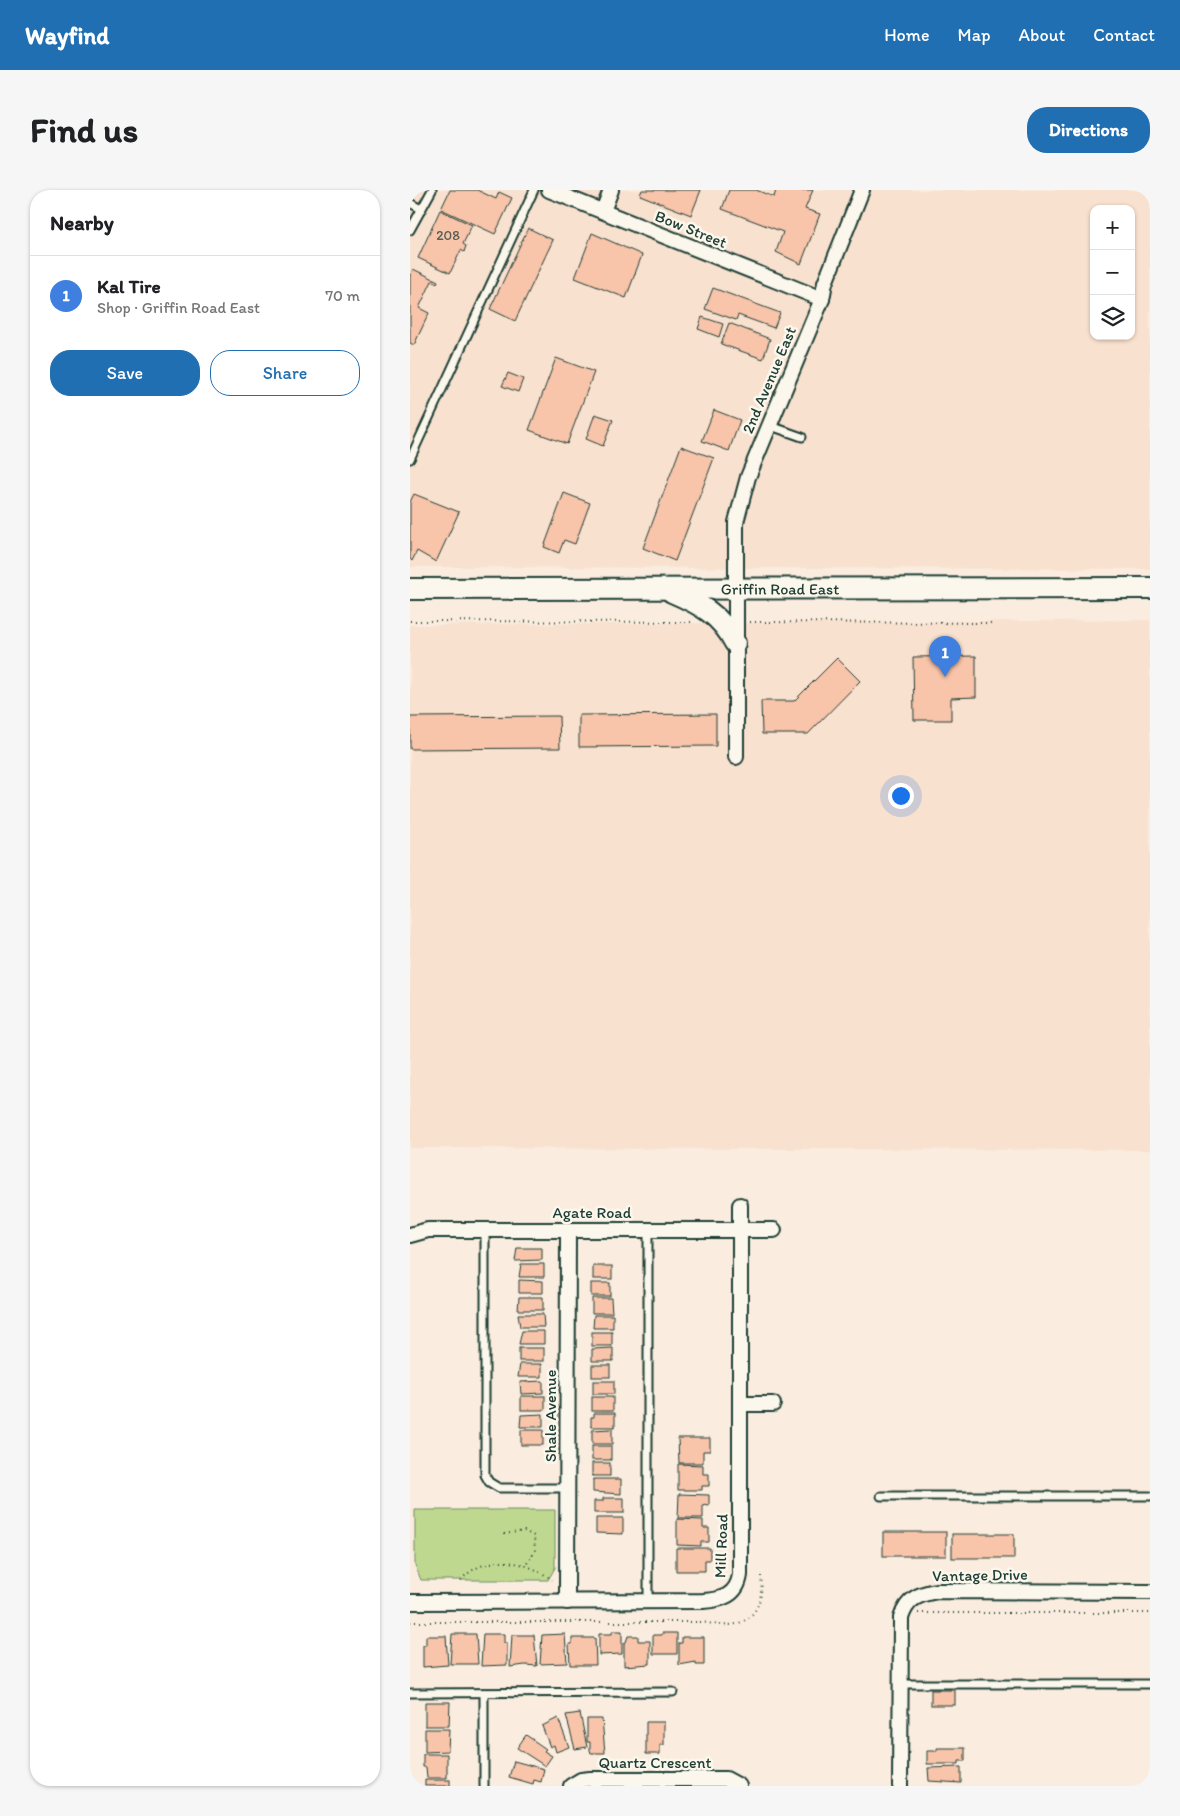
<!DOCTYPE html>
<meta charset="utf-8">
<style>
:root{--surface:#fff;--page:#f6f6f6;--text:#202124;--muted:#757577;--line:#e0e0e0;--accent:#1f6fb2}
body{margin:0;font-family:Itim,sans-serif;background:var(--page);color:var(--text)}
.controls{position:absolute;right:15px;top:15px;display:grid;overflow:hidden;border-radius:10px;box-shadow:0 1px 4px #0004}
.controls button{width:45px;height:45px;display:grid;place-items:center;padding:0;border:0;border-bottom:1px solid var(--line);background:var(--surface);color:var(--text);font:25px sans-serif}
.you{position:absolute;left:490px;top:605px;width:18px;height:18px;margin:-12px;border:4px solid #fff;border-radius:50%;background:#1a73e8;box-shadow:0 0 0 8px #1a73e833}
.badge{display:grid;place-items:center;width:32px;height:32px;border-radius:50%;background:var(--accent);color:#fff;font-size:16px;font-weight:700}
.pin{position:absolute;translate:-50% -41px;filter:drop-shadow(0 1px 2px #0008)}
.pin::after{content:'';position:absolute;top:26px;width:18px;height:15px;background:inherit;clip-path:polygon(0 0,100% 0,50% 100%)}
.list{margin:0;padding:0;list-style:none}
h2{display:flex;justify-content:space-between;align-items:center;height:65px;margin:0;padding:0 20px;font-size:21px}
h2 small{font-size:16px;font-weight:400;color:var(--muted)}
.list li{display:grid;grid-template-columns:32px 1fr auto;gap:15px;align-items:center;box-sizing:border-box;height:80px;padding:0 20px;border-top:1px solid var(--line)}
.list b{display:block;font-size:19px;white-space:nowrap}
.list p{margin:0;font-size:16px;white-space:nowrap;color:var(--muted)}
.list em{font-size:16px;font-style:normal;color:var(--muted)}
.actions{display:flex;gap:10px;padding:15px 20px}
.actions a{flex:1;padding:11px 0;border:1px solid var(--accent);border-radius:20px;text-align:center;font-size:18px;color:var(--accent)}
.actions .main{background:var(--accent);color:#fff}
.icon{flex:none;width:28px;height:28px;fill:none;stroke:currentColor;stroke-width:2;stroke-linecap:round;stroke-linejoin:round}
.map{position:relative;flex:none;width:740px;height:1596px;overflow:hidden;border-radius:20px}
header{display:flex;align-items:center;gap:30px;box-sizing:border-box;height:70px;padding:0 25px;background:var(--accent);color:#fff}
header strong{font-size:24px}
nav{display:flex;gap:28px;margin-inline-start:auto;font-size:18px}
.intro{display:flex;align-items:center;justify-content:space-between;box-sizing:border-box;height:120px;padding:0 30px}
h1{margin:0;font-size:35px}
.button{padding:12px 22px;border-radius:20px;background:var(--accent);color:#fff;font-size:18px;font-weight:700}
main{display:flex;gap:30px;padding:0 30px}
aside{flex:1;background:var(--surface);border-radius:20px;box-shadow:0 1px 4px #0004}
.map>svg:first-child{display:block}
.built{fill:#f9e1cf;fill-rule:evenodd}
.green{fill:#bfd88f;stroke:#6f8a62}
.building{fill:#f8c4aa;stroke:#1f3d34}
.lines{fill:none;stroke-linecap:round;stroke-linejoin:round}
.lane-casing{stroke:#1f3d34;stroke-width:11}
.street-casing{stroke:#1f3d34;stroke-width:18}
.secondary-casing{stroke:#1f3d34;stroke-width:24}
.path{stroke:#1f3d34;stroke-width:2;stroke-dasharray:1 4;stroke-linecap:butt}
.lane{stroke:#fbf7ec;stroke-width:7}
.street{stroke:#fbf7ec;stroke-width:14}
.secondary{stroke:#fbf7ec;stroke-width:20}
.labels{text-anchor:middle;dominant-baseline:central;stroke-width:5;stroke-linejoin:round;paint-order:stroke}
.number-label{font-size:14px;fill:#555f52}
.street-label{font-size:16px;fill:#1f3d34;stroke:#fbf7ec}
</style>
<header>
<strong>Wayfind</strong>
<nav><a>Home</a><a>Map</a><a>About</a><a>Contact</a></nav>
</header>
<div class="intro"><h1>Find us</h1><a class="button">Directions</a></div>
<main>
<aside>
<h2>Nearby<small></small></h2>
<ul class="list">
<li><span class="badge" style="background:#3f7fe0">1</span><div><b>Kal Tire</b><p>Shop · Griffin Road East</p></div><em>70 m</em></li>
</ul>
<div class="actions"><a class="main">Save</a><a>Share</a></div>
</aside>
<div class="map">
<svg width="740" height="1596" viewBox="0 0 740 1596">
<rect width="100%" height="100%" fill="#faeddf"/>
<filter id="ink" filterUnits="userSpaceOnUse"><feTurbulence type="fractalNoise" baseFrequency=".02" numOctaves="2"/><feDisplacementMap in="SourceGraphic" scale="10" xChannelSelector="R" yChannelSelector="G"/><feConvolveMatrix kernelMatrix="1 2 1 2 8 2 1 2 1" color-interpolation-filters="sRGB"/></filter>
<g filter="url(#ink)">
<g class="built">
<path d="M0 0H740V379L0 377ZM684 19H721V146H684Z"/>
<path d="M740 430V960L0 958V435Z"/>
</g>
<path class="green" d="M5 1320H145V1378L138 1390H11L5 1375Z"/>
<g class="building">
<path d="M40 0H67L86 9 89 2 102 8 85 44 31 19Z"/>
<path d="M232 0H291L281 25 230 5Z"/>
<path d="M319 0H346L364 7 366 0H403L395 19 410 24 391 74 366 62 373 42 312 19Z"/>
<path d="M30 20 62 35 53 54 56 56 54 62 51 60 40 83 8 68Z"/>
<path d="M118 38 143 50 105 131 80 119Z"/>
<path d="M182 43 232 65 216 108 165 88Z"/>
<path d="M3 79 28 91 27 93 22 91 9 118 19 123 4 155 0 153V86Z"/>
<path d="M303 98 370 123 364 138 328 125 326 130 295 119Z"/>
<path d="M292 127 313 134 309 147 288 139Z"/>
<path d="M319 133 360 149 353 169 311 154Z"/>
<path d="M146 168 184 182 157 254 119 240Z"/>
<path d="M98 183 113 189 108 202 92 196Z"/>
<path d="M304 220 330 230 319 261 292 251Z"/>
<path d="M185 224 203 230 193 256 176 249Z"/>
<path d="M271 256 304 268 265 371 233 358Z"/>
<path d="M154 303 180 313 165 354 154 350 149 363 134 357Z"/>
<path d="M4 304 49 322 26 372 7 361 2 371 0 369V312Z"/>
<path d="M566 466V507L541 508V530H504L503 467Z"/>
<path d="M427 468 450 491 398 544H352L351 511H384Z"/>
<path d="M306 524V556L169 557V525Z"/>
<path d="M149 526 150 558 0 559V527Z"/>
<path d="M107 1058H132V1070L105 1071Z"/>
<path d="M111 1074H134V1087H109Z"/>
<rect x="183" y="1076" width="19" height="13"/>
<path d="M109 1090 133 1091V1103H109Z"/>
<rect x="181" y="1093" width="19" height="13"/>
<path d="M109 1107H133V1120H108Z"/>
<path d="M182 1108H201L202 1123H182Z"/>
<path d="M108 1124H133L134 1137H110Z"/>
<path d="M184 1125H203V1138H183Z"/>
<path d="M112 1141H134V1154H109Z"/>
<rect x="182" y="1142" width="20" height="14"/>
<rect x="109" y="1158" width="25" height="13"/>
<path d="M203 1158V1171H182V1159Z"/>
<path d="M110 1174H132V1187H108Z"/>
<rect x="182" y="1175" width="18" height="12"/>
<path d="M133 1191V1203L111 1204 110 1192Z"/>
<rect x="183" y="1191" width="21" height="13"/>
<rect x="111" y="1206" width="24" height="14"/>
<rect x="182" y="1207" width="21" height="14"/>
<path d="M184 1223H205V1237H181V1227H184Z"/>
<path d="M133 1224V1237H110L111 1225Z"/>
<path d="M202 1239V1254H182V1240Z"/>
<rect x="111" y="1240" width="22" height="15"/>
<path d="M268 1248H300V1261H293V1273H269Z"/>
<rect x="182" y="1256" width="19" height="14"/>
<rect x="182" y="1273" width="18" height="13"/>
<path d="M268 1274 293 1275V1284H299V1296H292V1300H268Z"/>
<path d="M183 1289H211V1304L183 1302Z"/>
<path d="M269 1304 299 1305V1316L293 1315V1328H268Z"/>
<path d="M193 1308H214V1323H184V1311H193Z"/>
<path d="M186 1328H213V1344L186 1343Z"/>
<path d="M267 1329 293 1330V1338H299V1352H291V1356L267 1355Z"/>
<rect x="473" y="1342" width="63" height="24"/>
<rect x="542" y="1344" width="62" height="24"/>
<path d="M266 1358H300V1370H295V1381H266Z"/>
<path d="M202 1441H212V1464L189 1465V1444H202Z"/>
<path d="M252 1443H267V1464H243V1445H252Z"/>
<path d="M42 1444H66L68 1474H40Z"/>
<path d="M73 1444H94V1453H97V1475L71 1476Z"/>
<path d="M155 1444 157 1473 130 1474 132 1445Z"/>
<path d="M102 1445H124L127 1476 115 1475 100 1477Z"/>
<path d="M16 1446H36L38 1475 13 1477V1455H16Z"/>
<path d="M218 1446H228V1451H240V1474L214 1476V1453L216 1452Z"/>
<path d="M272 1447H294V1475H286V1472L269 1475V1453H272Z"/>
<path d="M162 1448H185L186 1475H160L159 1454H162Z"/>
<rect x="521" y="1500" width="24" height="15"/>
<path d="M15 1512H40L39 1536H15Z"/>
<path d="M170 1523 177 1557 165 1559 156 1525Z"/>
<path d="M148 1528 159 1557 146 1562 144 1555 140 1557 132 1536Z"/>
<path d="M177 1529H192L195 1563H181L180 1560V1552H177Z"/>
<path d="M236 1532H254V1555H250V1564H236Z"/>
<path d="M15 1539H39L38 1561 15 1562Z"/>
<path d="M116 1545 136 1559 134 1561 142 1566 135 1576 107 1558Z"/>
<path d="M527 1558H555V1571H549V1574H517V1561H527Z"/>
<path d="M13 1564H37V1588H17L16 1577H13Z"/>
<path d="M104 1571 134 1579 131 1592 124 1590 123 1594 99 1587Z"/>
<path d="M551 1577V1593L519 1591 518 1578Z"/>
<rect x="15" y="1590" width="25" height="6"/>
</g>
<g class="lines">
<g class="lane-casing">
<g id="lane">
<path d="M0 13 11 19"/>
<path d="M0 40 22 0"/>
<path d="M358 235 392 247"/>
<path d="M0 269 124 0"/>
<path d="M75 1040V1285L79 1292 89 1298H157"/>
<path d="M238 1040V1411"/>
<path d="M471 1306H740"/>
<path d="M491 1494H740"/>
<path d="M0 1503 263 1502"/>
<path d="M74 1503V1596"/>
</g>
</g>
<g class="street-casing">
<g id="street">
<path d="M139 0 412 109"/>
<path d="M193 21 201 0"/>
<path d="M326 567V332L338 287 412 109 415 93 452 0"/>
<path d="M0 1045 18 1040H364"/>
<path d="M330 1214H363"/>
<path d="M0 1412 293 1411C311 1410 327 1406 330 1385V1015"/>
<path d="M157 1412 158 1040"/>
<path d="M161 1596 171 1590 180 1589H316L329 1596"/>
<path d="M490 1596 491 1428C497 1409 508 1404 527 1401L740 1402"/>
</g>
</g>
<g class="secondary-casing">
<g id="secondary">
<path id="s1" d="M0 399 740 398"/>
<path d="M262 402C290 414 311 425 325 453"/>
</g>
</g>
<g class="path">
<path d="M0 431 285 432"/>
<path d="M340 432 585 433"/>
<path d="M94 1344 114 1341 124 1346 125 1361 116 1375"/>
<path d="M51 1390C75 1363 116 1369 142 1390"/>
<path d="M508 1423H740"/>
<path d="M0 1432H291C300 1433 310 1436 319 1435 346 1433 354 1409 351 1386"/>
</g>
<use href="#lane" class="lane"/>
<use href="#street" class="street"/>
<use href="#secondary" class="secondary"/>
</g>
</g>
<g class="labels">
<g class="number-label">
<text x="38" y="45">208</text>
</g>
<g class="street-label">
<text transform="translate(281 39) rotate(22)">Bow Street</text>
<text transform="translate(359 190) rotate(-67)">2nd Avenue East</text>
<text stroke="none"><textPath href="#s1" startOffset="370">Griffin Road East</textPath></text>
<text x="182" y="1022">Agate Road</text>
<text transform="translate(140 1226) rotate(-90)">Shale Avenue</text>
<text transform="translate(311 1356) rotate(-88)">Mill Road</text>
<text transform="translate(570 1385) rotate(-1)">Vantage Drive</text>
<text x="245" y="1572">Quartz Crescent</text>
</g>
</g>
</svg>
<div class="controls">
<button>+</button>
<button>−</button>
<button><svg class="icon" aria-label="layers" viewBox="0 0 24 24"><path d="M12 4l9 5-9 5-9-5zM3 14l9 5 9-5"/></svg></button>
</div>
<div class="you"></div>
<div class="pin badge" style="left:535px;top:487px;background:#3f7fe0">1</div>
</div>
</main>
